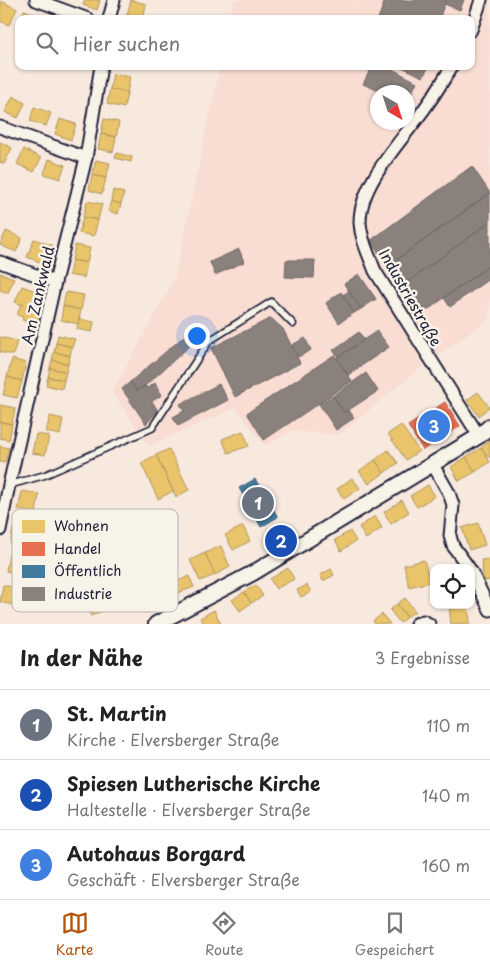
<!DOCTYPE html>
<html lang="de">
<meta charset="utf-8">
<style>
:root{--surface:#fff;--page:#f2f2f2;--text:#222;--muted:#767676;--line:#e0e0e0;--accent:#b45309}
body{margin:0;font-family:"Playpen Sans",sans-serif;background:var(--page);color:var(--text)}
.controls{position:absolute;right:15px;bottom:15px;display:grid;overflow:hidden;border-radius:10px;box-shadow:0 1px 4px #0004}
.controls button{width:45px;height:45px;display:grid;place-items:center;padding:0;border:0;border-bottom:1px solid var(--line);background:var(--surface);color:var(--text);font:25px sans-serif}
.compass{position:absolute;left:370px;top:85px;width:45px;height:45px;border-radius:50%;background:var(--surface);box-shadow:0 1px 4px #0004;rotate:141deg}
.you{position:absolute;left:196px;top:335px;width:18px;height:18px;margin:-12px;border:4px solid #fff;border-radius:50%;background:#1a73e8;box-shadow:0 0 0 8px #1a73e833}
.badge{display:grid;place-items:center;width:32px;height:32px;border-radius:50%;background:var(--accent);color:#fff;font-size:16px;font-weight:700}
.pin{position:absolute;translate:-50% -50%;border:2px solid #fff;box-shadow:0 1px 5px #0006}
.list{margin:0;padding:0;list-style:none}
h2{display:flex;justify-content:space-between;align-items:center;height:65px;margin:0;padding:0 20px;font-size:21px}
h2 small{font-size:16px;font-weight:400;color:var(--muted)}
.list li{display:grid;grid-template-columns:32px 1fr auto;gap:15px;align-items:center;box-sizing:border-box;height:70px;padding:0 20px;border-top:1px solid var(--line)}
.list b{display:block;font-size:19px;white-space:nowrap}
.list p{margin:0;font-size:16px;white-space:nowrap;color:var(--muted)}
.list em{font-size:16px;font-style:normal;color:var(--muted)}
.icon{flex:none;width:28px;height:28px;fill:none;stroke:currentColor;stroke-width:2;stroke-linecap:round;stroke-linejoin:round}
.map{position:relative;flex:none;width:490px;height:624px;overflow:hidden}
.search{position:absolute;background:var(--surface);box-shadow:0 1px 4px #0004;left:15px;right:15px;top:15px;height:55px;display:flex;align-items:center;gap:12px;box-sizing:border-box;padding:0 18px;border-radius:10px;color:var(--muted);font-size:19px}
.sheet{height:275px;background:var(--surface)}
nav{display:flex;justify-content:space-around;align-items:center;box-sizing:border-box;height:70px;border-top:1px solid var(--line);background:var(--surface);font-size:14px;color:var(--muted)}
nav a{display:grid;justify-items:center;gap:2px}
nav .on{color:var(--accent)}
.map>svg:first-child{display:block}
.built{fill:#f9dcd2;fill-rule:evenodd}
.homes{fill:#e9c46a;stroke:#ad935c}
.shops{fill:#e76f51;stroke:#ac584a}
.public{fill:#457b9d;stroke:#3a6080}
.industry{fill:#8a817c;stroke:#6b6468}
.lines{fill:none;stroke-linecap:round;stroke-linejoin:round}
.service-casing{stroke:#22223b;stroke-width:9}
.minor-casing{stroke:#22223b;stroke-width:15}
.tertiary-casing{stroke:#22223b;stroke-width:18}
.service{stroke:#f7f3e8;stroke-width:5.5}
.minor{stroke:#f7f3e8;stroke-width:11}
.tertiary{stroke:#f7f3e8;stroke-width:14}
.labels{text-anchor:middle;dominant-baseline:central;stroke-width:5;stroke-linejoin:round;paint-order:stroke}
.street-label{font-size:15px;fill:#22223b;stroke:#f7f3e8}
.key{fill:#f7f3e8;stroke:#b7b4b4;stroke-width:1}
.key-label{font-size:14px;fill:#22223b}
</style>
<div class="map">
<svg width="490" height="624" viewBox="0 0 490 624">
<rect width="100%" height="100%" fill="#f8e9de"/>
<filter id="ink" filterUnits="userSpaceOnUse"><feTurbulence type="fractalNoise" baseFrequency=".02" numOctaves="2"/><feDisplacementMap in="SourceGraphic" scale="10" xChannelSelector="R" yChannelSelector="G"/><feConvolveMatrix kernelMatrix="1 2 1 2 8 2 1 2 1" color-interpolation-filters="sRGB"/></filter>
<g filter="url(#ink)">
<path class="built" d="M234 0H490V318L420 368 339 435 291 431 265 446 236 408 149 446 112 392 174 281 220 66H471V19H230ZM378 92H408V122H378Z"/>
<g class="homes">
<path d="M85 0H100L97 10 83 5Z"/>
<path d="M131 0 146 4 143 19 127 15Z"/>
<path d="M1 1 17 9 9 25 0 21Z"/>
<path d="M24 10 42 17 41 19H21Z"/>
<path d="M113 74 130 77 127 93 110 89Z"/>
<path d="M110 89 127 93 124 108 107 104Z"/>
<path d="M13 96 25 103 18 118 5 112Z"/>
<path d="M34 107 51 113 46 126 30 121Z"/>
<path d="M60 119 76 124 71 140 55 134Z"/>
<path d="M104 119 119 122 116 137 101 134Z"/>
<path d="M101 134 116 137 113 152 98 149Z"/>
<path d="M0 142 12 148 4 164 0 162Z"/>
<path d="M24 149 41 158 34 172 17 164Z"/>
<path d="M117 153 132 157 131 162 115 158Z"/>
<path d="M49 159 65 165 60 179 44 174Z"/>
<path d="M96 160 110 163 106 178 92 175Z"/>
<path d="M92 175 106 178 102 194 89 190Z"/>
<path d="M113 190 124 193 121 204 111 201Z"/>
<path d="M87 201 102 204 98 220 83 217Z"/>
<path d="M111 201 121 204 118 214 108 211Z"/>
<path d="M83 217 98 220 94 236 79 233Z"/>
<path d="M6 231 22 238 16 252 0 245Z"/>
<path d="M34 239 54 246 47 265 27 257Z"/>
<path d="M75 245 90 248 87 263 72 260Z"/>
<path d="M72 260 87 263 84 278 69 275Z"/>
<path d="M0 273 14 278 8 293 0 290Z"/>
<path d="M22 286 39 292 32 309 15 302Z"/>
<path d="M66 292 84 295 81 310 63 306Z"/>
<path d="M21 304 40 312 35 325 22 320 23 317 17 315Z"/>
<path d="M63 306 81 310 78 324 61 320Z"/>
<path d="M79 319 94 322 92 332 77 329Z"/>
<path d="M58 335 75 339 72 347 56 343Z"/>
<path d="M0 337 17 341 13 355 0 352Z"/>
<path d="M56 343 72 347 70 356 54 352Z"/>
<path d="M54 352 70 356 68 364 52 360Z"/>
<path d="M12 359 26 363 22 381 7 377Z"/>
<path d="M52 360 68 364 66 372 50 368Z"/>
<path d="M50 368 66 372 64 380 48 377Z"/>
<path d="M7 377 22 381 17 398 3 395Z"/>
<path d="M48 377 64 380 62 389 46 385Z"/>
<path d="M478 392 489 407 479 416 467 400Z"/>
<path d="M0 405 15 408 12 424 0 422Z"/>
<path d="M50 416 63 419 60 435 46 432Z"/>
<path d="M0 422 12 424 9 440 0 438Z"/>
<path d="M401 425 419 451 406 460 388 434Z"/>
<path d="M243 431 249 446 228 453 222 439Z"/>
<path d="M36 434 49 436 45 455 32 453Z"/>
<path d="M490 440V458L481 448Z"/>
<path d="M0 446 9 448 5 463 0 462Z"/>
<path d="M481 448 490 462 475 472 466 457Z"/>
<path d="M169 449 189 490 176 497 156 455Z"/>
<path d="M388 450 398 463 384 473 375 460Z"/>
<path d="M156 455 173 491 158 499 141 463Z"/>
<path d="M466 457 475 472 459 481 451 467Z"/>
<path d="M375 460 384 473 369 484 359 471Z"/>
<path d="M352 478 360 488 344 499 337 489Z"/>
<path d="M428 485 435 496 417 507 410 496Z"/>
<path d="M22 491 39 494 36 513 18 510Z"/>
<path d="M402 500 409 512 391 524 384 512Z"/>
<path d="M375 516 382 528 366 539 359 527Z"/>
<path d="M478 523 485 545 469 550 462 528Z"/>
<path d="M243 526 250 541 233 550 225 535Z"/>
<path d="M13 528 29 530 26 548 10 545Z"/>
<path d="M350 531 356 541 341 551 335 540Z"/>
<path d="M221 546 230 567 215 575 205 553Z"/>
<path d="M205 553 215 575 200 581 190 560Z"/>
<path d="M9 554 23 557 19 574 6 571Z"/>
<path d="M490 559V580L484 581 481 560Z"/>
<path d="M424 560 430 582 409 587 404 565Z"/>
<path d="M288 568 294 579 276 589 270 579Z"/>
<path d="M331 569 334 575 323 581 320 575Z"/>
<path d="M189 576 194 587 178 593 174 583Z"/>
<path d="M174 583 178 593 164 600 159 589Z"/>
<path d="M3 585 16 588 13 605 0 602Z"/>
<path d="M256 585 263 596 251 603 244 592Z"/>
<path d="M307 585 311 592 301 597 297 590Z"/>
<path d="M244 592 251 603 240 611 232 600Z"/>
<path d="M94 594 102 611 91 616 84 599Z"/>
<path d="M405 598 415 611 407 617 397 604Z"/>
<path d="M397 604 407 617 400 623 390 610Z"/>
<path d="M449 605H468L470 623 451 624Z"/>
<path d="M214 610 221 624H203L200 618Z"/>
<path d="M382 614 390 624H375L373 621Z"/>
</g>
<path class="shops" d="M445 402 460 426 423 450 408 426Z"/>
<path class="public" d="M255 479 278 517 261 527 239 488Z"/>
<g class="industry">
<path d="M385 0H446L439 19H378Z"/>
<path d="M446 0H464L460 10 444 4Z"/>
<path d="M372 66H386L417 82 408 100V92H381L363 84Z"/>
<path d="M402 66H429L423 77 402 67Z"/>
<path d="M472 166 490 193 388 266 370 241Z"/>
<path d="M490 193V222L402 286 388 266Z"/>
<path d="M490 222V265L422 314 402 286Z"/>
<path d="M239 249 244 262 215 275 210 262Z"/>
<path d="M286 260H315L314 278 285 277Z"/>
<path d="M490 265V278L450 307 444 298Z"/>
<path d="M359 274 376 299 361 309 344 284Z"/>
<path d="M349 291 361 309 354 313 343 295Z"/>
<path d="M341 292 354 313 339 323 326 303Z"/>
<path d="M271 318 283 329 300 363 235 397 211 348Z"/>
<path d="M377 331 389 347 348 375 336 358Z"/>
<path d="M359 332 364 340 338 357 333 350Z"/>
<path d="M188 333 195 341 145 386 137 391 130 382Z"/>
<path d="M305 338 311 350 298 357 292 345Z"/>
<path d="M334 355 352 381 264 440 247 413Z"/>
<path d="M366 373 378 391 344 413 333 396Z"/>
<path d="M130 382 137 391 145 386 147 388 155 383 162 395 152 401 158 411 146 424 122 389Z"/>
<path d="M219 384 228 400 178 426 173 417 184 411 180 404Z"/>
<path d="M333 396 344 413 349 410 354 418 336 430 319 404Z"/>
</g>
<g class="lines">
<g class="service-casing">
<path id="service" d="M9 485 45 475 152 428 209 341 271 302 293 324"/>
</g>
<g class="minor-casing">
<g id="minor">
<path d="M36 0 88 19"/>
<path d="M109 19 114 0"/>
<path d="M471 30 481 0"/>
<path d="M452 66C444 79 436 93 427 105 405 138 359 182 360 223 361 240 369 255 375 271L479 436"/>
<path d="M0 127 86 158"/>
<path d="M0 262 55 282"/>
<path d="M433 465 449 493 453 505 450 536 453 546 469 568"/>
<path d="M0 530 9 485 55 282 86 158 101 66"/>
<path d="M471 571 490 610"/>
<path d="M416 624 423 621 429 624"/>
</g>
</g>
<g class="tertiary-casing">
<path id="tertiary" d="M156 624 253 573 479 436 490 426"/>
</g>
<use href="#service" class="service"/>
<use href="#minor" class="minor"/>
<use href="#tertiary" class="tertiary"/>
</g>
</g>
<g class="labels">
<g class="street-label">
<text transform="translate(37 295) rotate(-77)">Am Zankwald</text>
<text transform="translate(411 297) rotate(60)">Industriestraße</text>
</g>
</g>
<rect x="12" y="509" width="166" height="103" rx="8" class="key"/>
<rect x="22" y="520" width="23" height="13" fill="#e9c46a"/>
<rect x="22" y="542" width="23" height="14" fill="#e76f51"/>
<rect x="22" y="565" width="23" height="13" fill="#457b9d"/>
<rect x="22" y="587" width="23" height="14" fill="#8a817c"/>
<g class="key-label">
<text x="54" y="531">Wohnen</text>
<text x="54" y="554">Handel</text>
<text x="54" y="576">Öffentlich</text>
<text x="54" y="599">Industrie</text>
</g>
</svg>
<div class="controls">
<button><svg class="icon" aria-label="locate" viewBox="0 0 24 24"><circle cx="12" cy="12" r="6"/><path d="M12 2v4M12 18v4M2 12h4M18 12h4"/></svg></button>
</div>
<svg class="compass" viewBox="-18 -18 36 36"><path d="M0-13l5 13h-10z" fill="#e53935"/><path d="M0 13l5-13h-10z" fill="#767676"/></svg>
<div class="you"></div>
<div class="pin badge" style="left:258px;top:503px;background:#6b7280">1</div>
<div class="pin badge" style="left:281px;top:541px;background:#1a4fb4">2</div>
<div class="pin badge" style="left:434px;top:426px;background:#3f7fe0">3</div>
<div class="search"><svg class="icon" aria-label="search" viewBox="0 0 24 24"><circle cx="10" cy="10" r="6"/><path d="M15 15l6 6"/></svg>Hier suchen</div>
</div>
<section class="sheet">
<h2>In der Nähe<small>3 Ergebnisse</small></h2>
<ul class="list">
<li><span class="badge" style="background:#6b7280">1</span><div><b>St. Martin</b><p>Kirche · Elversberger Straße</p></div><em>110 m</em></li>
<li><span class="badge" style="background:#1a4fb4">2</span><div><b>Spiesen Lutherische Kirche</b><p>Haltestelle · Elversberger Straße</p></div><em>140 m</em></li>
<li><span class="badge" style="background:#3f7fe0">3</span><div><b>Autohaus Borgard</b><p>Geschäft · Elversberger Straße</p></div><em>160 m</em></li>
</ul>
</section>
<nav>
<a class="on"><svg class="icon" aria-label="map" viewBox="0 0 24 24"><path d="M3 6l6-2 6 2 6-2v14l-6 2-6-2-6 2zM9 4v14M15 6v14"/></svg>Karte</a>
<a><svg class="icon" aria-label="directions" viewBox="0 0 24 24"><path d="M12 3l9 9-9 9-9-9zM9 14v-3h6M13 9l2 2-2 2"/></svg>Route</a>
<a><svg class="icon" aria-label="saved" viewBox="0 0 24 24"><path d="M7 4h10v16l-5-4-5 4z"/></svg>Gespeichert</a>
</nav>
